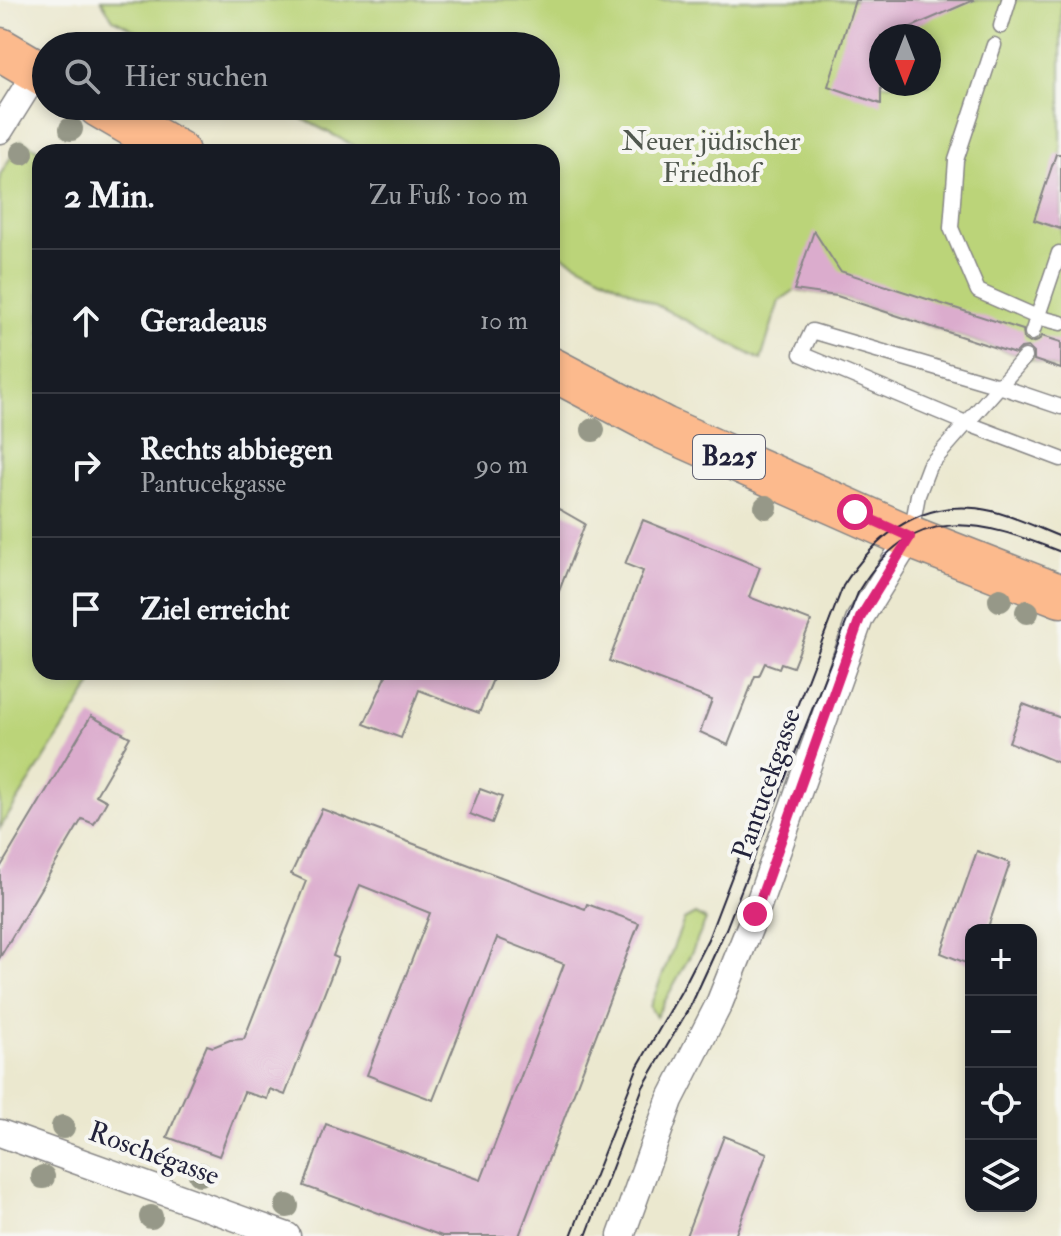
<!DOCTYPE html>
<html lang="de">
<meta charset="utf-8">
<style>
:root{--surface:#171b24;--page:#20242c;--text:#f1f3f6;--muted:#9ea1a6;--line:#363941}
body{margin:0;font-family:"IM FELL Double Pica",serif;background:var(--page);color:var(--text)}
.controls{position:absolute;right:24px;bottom:24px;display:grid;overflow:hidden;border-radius:16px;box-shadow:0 4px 12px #0003}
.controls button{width:72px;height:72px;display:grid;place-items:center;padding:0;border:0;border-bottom:2px solid var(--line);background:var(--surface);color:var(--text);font:40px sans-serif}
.compass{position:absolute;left:869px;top:24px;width:72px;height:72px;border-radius:50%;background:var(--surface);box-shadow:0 4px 12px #0003;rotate:180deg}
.stop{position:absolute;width:24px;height:24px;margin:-18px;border:6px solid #db2777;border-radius:50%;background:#fff}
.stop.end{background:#db2777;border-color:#fff;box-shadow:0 2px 8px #0008}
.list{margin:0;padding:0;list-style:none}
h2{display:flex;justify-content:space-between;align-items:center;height:104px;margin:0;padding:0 32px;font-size:34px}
h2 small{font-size:26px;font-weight:400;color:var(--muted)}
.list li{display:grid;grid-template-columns:52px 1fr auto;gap:24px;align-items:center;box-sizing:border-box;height:144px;padding:0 32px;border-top:2px solid var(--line)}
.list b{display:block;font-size:30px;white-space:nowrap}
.list p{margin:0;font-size:26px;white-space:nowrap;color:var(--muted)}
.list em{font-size:26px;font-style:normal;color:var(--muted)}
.icon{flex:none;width:44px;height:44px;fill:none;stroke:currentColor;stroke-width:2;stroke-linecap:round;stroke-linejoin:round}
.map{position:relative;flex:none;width:1061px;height:1236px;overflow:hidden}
.search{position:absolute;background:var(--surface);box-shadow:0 4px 12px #0003;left:32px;top:32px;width:528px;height:88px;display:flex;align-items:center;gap:20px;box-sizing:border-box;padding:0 28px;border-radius:44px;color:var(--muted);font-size:30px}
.panel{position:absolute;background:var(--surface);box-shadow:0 4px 12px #0003;left:32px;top:144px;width:528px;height:536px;border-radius:24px}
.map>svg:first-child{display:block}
.green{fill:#bbd479;stroke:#6e7b5a;stroke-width:2;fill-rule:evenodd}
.building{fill:#dbaccd}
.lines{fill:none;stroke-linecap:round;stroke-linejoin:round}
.service-casing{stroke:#868585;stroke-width:17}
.minor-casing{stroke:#868585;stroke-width:29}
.primary-casing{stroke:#868585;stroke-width:45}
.service{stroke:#fff;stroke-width:14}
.minor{stroke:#fff;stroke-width:26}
.primary{stroke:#fcba8d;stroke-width:42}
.tram{stroke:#22223b;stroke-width:2}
.tree{fill:#969888}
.route{stroke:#db2777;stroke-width:10}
.labels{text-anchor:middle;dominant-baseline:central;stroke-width:8;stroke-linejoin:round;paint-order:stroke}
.shield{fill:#f6f6f2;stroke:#626272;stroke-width:2}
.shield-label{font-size:26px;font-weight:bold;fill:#22223b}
.park-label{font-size:28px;fill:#50574e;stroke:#f6f6f2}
.street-label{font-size:28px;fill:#22223b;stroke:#f6f6f2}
</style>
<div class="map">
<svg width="1061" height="1236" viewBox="0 0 1061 1236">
<rect width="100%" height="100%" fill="#f6f6f2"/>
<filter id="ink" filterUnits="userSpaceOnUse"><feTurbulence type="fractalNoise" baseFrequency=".0125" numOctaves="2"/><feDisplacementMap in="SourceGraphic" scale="16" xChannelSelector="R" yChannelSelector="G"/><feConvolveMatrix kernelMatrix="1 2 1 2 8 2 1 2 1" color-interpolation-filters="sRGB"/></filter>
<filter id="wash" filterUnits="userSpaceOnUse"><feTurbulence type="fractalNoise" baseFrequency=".006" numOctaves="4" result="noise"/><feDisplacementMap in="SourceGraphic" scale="32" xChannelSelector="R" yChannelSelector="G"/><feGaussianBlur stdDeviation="1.8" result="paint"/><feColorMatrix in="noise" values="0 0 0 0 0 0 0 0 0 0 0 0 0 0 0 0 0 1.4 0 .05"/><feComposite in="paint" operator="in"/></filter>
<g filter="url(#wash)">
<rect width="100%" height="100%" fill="#ebe8cf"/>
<g class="green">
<path d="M101 0H1061V369L838 296 795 290 779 301 761 360 552 250V152H366L278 106H546V46H165L113 19ZM881 36H929V84H881Z"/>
<path d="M21 140 43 152H40V672H100L0 828V175Z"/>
<path d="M695 914 706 920 692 952 656 1017 650 1007 684 920Z"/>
</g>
<g id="blocks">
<g class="building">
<path d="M855 0H974L902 31 901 36H881V104L828 86Z"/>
<path d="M1056 154H1061V229L1034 220Z"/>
<path d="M814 231 840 271 1023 330 1024 339 1030 343 1038 341 1042 336 1061 342V369L1034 360V353L1028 347 1021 348 1015 354 837 296 794 290Z"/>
<path d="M552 505 585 524 554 604H552Z"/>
<path d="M643 520 760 567 749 597 811 621 793 667 781 663 779 668 765 663 759 676H755L728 745 700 732 712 700 609 661 643 571 625 564Z"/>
<path d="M378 672H496L479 713 419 690 401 738 364 724 386 677Z"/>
<path d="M1023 704 1061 718V764L1009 742Z"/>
<path d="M91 716 130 737 96 795 107 801 94 824 82 819 0 957V868Z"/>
<path d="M480 789 502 797 492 823 470 814Z"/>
<path d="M322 809 585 909 587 904 639 923 519 1236H442L304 1186 326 1124 481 1180 564 964 497 938 433 1100 367 1075 430 913 360 885 333 956 338 958 285 1095 270 1089 267 1099 244 1092 219 1156 167 1137 207 1045 213 1047 230 1040 244 1039 306 881 291 874Z"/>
<path d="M977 851 1010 863 987 930H971V965L941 953Z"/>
<path d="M724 1136 767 1153 735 1236H686Z"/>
</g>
</g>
</g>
<g filter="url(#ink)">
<use href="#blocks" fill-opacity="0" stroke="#868585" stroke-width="2"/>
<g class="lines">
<g class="service-casing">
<g id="service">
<path d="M1001 26 1009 0"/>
<path d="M994 45 956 160 951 228 978 291 1037 317 1061 323"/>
<path d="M1032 333 1059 253"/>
<path d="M1061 407 999 386 812 331 801 354 966 423 1061 459"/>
<path d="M911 533 918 495 929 466 1025 357"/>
</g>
</g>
<g class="minor-casing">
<g id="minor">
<path d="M0 130 37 71"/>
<path d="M0 1133 287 1236"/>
<path d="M621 1236 670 1100 719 1004 755 914 860 618 910 537"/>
</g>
</g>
<g class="primary-casing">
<g id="primary">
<path d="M0 49 46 76"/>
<path d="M99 106 178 152"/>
<path d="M552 369 664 428 910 537 1061 596"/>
</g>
</g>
<use href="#service" class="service"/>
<use href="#minor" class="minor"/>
<use href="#primary" class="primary"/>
<g class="tram">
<path d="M571 1236 638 1066 682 990 708 939 843 586C877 533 925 496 992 511 1016 517 1038 528 1061 537"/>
<path d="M586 1236 643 1087 692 1003 726 929 859 590C913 502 978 519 1061 552"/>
</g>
</g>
<g class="tree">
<circle cx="71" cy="129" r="12"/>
<circle cx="22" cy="153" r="12"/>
<circle cx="593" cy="430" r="12"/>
<circle cx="766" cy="507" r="12"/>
<circle cx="1000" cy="600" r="12"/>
<circle cx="1027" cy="612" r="12"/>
<circle cx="63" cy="1127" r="12"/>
<circle cx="200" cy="1174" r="12"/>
<circle cx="43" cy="1177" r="12"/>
<circle cx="287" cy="1206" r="12"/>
<circle cx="151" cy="1217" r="12"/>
</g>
</g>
<g class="lines" filter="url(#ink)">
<path class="route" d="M755 914 860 618 910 537 855 512"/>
</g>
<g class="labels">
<rect class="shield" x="693" y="435" width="72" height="44" rx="6"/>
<g class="shield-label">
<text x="729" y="457">B225</text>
</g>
<g class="park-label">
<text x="711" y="141">Neuer jüdischer<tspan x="711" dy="32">Friedhof</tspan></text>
</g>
<g class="street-label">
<text transform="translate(767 784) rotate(-71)">Pantucekgasse</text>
<text transform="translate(154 1154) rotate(20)">Roschégasse</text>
</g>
</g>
</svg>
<div class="controls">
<button>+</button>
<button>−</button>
<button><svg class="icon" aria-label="locate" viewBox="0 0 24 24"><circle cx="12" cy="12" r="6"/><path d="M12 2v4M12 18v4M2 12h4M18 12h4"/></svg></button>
<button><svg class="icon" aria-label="layers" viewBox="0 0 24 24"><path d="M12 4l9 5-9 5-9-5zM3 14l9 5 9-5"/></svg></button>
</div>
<svg class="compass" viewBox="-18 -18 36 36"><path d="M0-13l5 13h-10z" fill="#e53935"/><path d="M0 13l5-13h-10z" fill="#9ea1a6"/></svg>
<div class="stop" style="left:855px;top:512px"></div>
<div class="stop end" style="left:755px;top:914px"></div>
<div class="search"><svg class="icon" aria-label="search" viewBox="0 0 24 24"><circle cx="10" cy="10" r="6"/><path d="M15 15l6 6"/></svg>Hier suchen</div>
<section class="panel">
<h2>2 Min.<small>Zu Fuß · 100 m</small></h2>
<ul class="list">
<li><svg class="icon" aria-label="ahead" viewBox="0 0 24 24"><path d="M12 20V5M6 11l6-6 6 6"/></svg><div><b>Geradeaus</b></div><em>10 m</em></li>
<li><svg class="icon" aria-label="right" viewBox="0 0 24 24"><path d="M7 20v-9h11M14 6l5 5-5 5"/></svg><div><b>Rechts abbiegen</b><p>Pantucekgasse</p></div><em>90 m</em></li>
<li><svg class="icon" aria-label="arrive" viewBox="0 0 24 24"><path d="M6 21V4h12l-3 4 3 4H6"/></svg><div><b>Ziel erreicht</b></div></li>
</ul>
</section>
</div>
